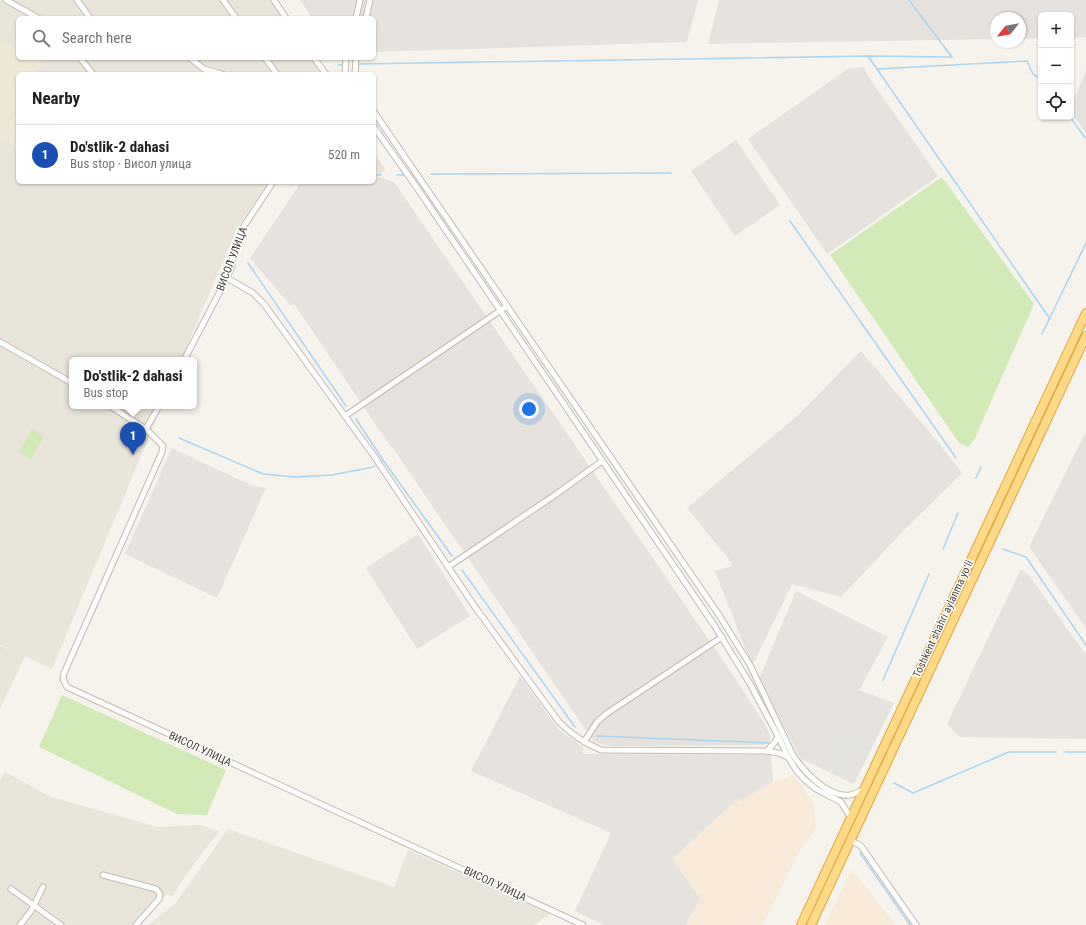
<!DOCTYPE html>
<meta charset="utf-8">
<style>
:root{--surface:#fff;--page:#f6f6f6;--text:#202124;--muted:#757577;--line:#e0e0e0;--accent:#2563eb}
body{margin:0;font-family:"Roboto Condensed",sans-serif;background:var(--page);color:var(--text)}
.controls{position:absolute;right:12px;top:12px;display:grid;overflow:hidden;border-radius:6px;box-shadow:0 1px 3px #0004}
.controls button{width:36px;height:36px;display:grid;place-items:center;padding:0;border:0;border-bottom:1px solid var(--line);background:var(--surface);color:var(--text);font:20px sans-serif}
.compass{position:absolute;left:990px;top:12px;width:36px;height:36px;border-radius:50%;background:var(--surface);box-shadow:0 1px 3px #0004;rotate:239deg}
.you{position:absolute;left:529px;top:409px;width:14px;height:14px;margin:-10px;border:3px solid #fff;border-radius:50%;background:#1a73e8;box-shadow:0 0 0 6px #1a73e833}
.badge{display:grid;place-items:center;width:26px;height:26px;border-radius:50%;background:var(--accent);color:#fff;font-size:13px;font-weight:700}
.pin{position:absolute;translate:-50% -33px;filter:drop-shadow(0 1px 2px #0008)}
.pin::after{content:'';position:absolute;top:21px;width:14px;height:12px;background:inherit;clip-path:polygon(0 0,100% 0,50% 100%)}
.popup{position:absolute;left:69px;top:357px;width:128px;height:52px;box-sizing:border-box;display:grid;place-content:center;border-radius:6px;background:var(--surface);filter:drop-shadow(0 1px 3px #0005);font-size:13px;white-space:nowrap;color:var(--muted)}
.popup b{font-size:15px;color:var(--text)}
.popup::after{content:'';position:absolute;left:50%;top:100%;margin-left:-8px;border:8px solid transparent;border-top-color:var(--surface)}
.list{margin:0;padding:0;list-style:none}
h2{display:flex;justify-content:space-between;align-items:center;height:52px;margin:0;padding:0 16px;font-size:17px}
h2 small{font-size:13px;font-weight:400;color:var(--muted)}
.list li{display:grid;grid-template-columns:26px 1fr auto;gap:12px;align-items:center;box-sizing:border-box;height:60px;padding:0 16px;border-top:1px solid var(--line)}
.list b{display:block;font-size:15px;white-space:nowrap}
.list p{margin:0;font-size:13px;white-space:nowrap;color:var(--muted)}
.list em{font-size:13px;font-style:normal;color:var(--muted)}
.icon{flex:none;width:22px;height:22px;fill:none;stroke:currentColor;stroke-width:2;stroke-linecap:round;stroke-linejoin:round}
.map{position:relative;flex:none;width:1086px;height:925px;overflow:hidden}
.search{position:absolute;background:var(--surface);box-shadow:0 1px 3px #0004;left:16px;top:16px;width:360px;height:44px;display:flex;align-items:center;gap:10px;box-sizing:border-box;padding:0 14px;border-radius:6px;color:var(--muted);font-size:15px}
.panel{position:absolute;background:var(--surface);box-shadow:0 1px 3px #0004;left:16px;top:72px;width:360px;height:112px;border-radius:6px}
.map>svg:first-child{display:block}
.residential{fill:#eae5da}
.commercial{fill:#f7ead8}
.industrial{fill:#e6e2dd}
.education{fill:#efe8d6}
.green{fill:#d2eab5}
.parking{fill:#e5e3e0}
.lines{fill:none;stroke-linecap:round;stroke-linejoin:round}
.stream{stroke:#a9d4f2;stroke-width:1.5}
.minor-casing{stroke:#c2bbae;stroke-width:7}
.trunk-casing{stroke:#e0a43c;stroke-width:10}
.minor{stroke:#fff;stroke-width:5}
.trunk{stroke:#ffd985;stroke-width:8}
.labels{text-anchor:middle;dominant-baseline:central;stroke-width:3;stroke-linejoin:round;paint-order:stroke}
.street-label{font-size:11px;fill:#4b4439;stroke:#fff}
</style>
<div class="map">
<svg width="1086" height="925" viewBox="0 0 1086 925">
<rect width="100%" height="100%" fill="#f6f3ec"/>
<g class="residential">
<path d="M0 0H271L284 18H18V58H312L324 74H18V182H270L237 228 181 360H72V406H162L52 669 25 656 0 709V646L15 652 0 645Z"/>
<path d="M374 152 385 169 378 177 374 175Z"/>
<path d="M5 772 51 797 158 827 201 825 219 832 191 868 172 896 167 894 139 925H0V780Z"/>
<path d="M228 829 394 887 408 850 551 914 534 925H148L175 904Z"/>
</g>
<g class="commercial">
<path d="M794 775 814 803 816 827 815 831 799 851 763 925H686L699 898 672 859 730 806 773 782Z"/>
<path d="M852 870 896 925H824Z"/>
</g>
<g class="industrial">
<path d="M300 0H698L687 42 374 52V18H312Z"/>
<path d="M719 0H1086V37L1071 38V15H1041V38L1020 39V18H996V39L708 44Z"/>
<path d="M864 67 868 76 938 176 827 254 748 139 849 68Z"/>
<path d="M1086 70V133L1071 112V107Z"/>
<path d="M736 140 780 205 735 236 691 171Z"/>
<path d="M374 175 394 182 729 669 764 723 769 733 770 740 769 742 764 745 611 746 594 742 392 447H391L294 304 291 306 250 258 301 182H374Z"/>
<path d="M861 351 942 447 962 473 904 530 841 597 792 584 752 666 715 571 732 566 731 562 687 508 798 415Z"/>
<path d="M1086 431V628L1029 547Z"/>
<path d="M172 448 250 485 266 488 217 598 125 554Z"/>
<path d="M418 534 470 616 417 649 366 568Z"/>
<path d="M1021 569 1028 574 1086 655V739L960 737 947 724Z"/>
<path d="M796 591 888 637 859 690 894 703 854 784 801 759 759 679Z"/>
<path d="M520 676 558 729 584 748 582 752 584 754 771 755 773 782 730 806 672 859 700 898 686 925H604L575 911 611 833 471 771Z"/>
</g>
<g class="education">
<path d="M0 40 18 50V58H32L42 63 35 74H18V104L0 135Z"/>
<path d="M18 107V149L0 138Z"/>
</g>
<g class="green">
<path d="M942 177 1034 304 975 438 968 447 959 443 830 255Z"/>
<path d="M32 429 44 436 31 459 19 452Z"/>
<path d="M62 695 226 770 207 815 177 814 39 747Z"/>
</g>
<path class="parking" d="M840 723 874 740 854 783 820 767Z"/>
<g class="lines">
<g class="stream">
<path d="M909 0 952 57"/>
<path d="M868 56 1050 319"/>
<path d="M358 64 868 56 952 57"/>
<path d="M338 65H344"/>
<path d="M877 69 1027 61 1033 74 1041 79"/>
<path d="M1070 117 1086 139"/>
<path d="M431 174 671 173"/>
<path d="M374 175H381"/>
<path d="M397 175H404"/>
<path d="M790 221 956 458"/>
<path d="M248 263 346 406"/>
<path d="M1042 334 1086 243"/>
<path d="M356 419 383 460 452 556"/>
<path d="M179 438 263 474 295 477 332 475 373 467 383 460"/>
<path d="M976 478 981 467"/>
<path d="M943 549 958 513"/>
<path d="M1003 549 1026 557 1086 645"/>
<path d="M462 570 575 727"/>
<path d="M883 680 929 574"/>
<path d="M597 736 770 743"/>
<path d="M1065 752H1086"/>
<path d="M894 783 913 793 1009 752H1056"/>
<path d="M860 853 910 925"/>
</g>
<g class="minor-casing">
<g id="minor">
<path d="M6 0 38 18"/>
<path d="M77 0 90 18"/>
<path d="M223 0 236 18"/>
<path d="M274 0 286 18"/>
<path d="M356 18 360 0"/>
<path d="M366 18 370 0"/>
<path d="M80 58 93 74"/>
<path d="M190 58 204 69 222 74"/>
<path d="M265 58 277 74"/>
<path d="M314 58 326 74"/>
<path d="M345 74 346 58"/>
<path d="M355 74 356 58"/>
<path d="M374 112 719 615 750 665 793 755C804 772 828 798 850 795 855 794 860 791 864 789"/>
<path d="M374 127 415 185 714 625 749 682 778 736 788 757 796 770 804 779 816 789 841 802 851 818"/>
<path d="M227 278 253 293 264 304 374 456 475 607 559 722C571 734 584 743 601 750L767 751 779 753 788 757"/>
<path d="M0 342 72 383"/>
<path d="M184 360 227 278 232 266 233 253 244 226 273 182"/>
<path d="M110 406 146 429 163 446 162 452 64 673 63 679 67 687 583 925"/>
<path d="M345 416 507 306"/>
<path d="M146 429 159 406"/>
<path d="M448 567 555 495 602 461"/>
<path d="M584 742 597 722 606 714 722 637"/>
<path d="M767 751 775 742 778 736"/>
<path d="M850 840 861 846 916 925"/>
<path d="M103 875 156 889 160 894 159 899 136 925"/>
<path d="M11 889 61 925"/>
<path d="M20 925 31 911 43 887"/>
</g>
</g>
<g class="trunk-casing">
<g id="trunk">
<path d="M801 925 1086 313"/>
<path d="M811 925 1086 336"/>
</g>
</g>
<use href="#minor" class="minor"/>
<use href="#trunk" class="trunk"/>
</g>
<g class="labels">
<g class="street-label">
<text transform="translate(232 259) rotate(-69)">ВИСОЛ УЛИЦА</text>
<text transform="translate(943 619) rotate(-65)">Toshkent shahri aylanma yoʻli</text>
<text transform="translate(200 749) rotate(25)">ВИСОЛ УЛИЦА</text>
<text transform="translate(495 884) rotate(25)">ВИСОЛ УЛИЦА</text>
</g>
</g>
</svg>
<div class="controls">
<button>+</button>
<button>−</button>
<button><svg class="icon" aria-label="locate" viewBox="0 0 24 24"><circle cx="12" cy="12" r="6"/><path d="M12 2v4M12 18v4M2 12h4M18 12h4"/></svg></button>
</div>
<svg class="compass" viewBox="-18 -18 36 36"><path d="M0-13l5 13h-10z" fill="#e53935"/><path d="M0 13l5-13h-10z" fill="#757577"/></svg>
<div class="you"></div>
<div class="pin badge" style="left:133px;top:455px;background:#1a4fb4">1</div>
<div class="popup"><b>Do'stlik-2 dahasi</b>Bus stop</div>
<div class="search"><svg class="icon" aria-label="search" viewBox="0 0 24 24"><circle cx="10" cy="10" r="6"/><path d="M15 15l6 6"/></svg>Search here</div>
<section class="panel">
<h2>Nearby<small></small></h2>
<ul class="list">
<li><span class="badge" style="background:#1a4fb4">1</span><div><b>Do'stlik-2 dahasi</b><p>Bus stop · Висол улица</p></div><em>520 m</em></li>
</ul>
</section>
</div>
